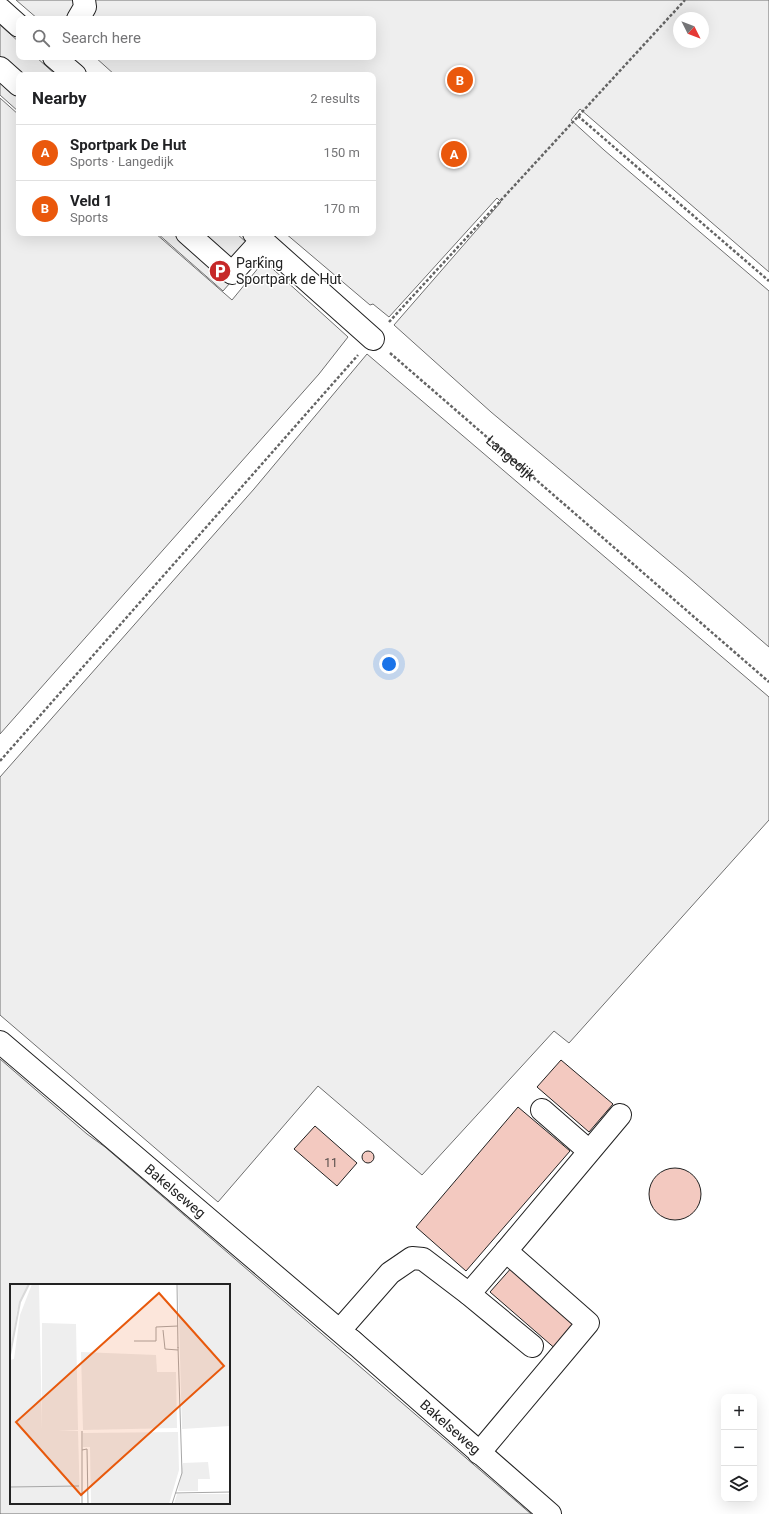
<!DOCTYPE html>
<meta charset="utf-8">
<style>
:root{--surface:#fff;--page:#f6f6f6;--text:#202124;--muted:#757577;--line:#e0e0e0;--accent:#ea580c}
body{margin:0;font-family:Roboto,sans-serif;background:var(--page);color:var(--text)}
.controls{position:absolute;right:12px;bottom:12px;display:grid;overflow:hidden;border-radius:8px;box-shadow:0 4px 16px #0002}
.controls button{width:36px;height:36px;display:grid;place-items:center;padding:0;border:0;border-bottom:1px solid var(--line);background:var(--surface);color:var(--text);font:20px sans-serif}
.compass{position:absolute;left:673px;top:12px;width:36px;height:36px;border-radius:50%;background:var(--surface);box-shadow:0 4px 16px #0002;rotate:132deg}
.you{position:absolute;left:389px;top:664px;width:14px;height:14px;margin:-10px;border:3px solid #fff;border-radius:50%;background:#1a73e8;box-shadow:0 0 0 6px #1a73e833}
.badge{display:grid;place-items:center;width:26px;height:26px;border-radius:50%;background:var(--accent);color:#fff;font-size:13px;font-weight:700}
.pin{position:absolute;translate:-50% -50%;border:2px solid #fff;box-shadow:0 1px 4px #0006}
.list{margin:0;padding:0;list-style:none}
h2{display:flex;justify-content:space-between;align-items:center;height:52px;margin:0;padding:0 16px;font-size:17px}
h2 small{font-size:13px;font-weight:400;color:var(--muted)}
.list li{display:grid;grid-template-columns:26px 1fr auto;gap:12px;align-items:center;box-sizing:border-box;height:56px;padding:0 16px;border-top:1px solid var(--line)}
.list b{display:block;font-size:15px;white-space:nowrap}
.list p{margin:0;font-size:13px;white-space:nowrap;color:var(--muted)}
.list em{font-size:13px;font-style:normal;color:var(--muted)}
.icon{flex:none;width:22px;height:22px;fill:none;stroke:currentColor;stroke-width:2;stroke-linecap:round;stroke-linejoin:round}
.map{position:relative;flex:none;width:769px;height:1514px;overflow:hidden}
.search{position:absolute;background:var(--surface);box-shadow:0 4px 16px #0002;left:16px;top:16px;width:360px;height:44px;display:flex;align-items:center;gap:10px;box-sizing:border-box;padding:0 14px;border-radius:8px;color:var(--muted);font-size:15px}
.panel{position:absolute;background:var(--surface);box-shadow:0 4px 16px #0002;left:16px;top:72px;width:360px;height:164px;border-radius:8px}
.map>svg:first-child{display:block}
.green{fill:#eee;stroke:#6f6f6f;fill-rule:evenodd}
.parking{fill:#ededed;stroke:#6f6f6f}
.building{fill:#f3c9c0;stroke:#222}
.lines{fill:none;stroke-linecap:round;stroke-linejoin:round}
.minor-casing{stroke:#222;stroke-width:24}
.path{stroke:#646464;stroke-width:2.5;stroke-dasharray:3 2;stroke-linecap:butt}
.minor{stroke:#fff;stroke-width:22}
.labels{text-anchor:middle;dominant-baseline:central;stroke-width:3;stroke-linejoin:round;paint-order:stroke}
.number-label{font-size:12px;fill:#564c4a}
.poi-label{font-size:14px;fill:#222;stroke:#fff;text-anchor:start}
.street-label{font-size:14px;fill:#222;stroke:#fff}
.inset-river{fill:none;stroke:#d9d9d9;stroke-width:2}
.inset-road{fill:none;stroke:#a7a7a7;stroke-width:1}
.view{fill:#e8590c;fill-opacity:0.15;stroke:#e8590c;stroke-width:2}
.inset-edge{fill:none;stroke:#222;stroke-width:2}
</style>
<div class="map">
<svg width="769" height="1514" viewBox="0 0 769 1514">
<rect width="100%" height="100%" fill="#fff"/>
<g class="green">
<path d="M16 0H769V272L580 109 571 120 604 150 769 291V647L688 577 491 412 394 325 501 202 497 198 389 317 373 304 370 305 285 233H373V75H115L95 57H373V19H38ZM679 18H703V42H679Z"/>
<path d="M0 98 19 115V233H155L232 300 264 261 348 337 319 374 0 734Z"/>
<path d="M367 354 769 697V820L569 1043 554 1031 422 1175 318 1086 218 1202 0 1015V777L254 489Z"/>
<path d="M0 1059 87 1134 105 1147 531 1514H0ZM11 1285H229V1503H11Z"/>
</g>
<g class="parking">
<path d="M0 25 19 42V57H36L56 75H19V112L0 95Z"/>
<path d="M157 233H236L257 252 223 291Z"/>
</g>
<g class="building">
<path d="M561 1060 613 1104 589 1132 537 1087Z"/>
<path d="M518 1107 570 1151 466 1271 416 1227Z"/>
<path d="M315 1126 357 1163 337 1186 294 1149Z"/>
<circle cx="368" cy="1157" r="6"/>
<circle cx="675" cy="1194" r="26"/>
<path d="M513 1266 581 1325 558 1351 490 1292Z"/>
</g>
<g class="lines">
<g class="minor-casing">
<g id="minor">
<path d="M0 9 19 26"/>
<path d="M78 19 85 7 84 0"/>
<path d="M54 57 75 75"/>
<path d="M0 68 19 85"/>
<path d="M187 233 232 273 262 240"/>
<path d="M254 233 373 339"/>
<path id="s2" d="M0 1042 354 1343"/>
<path d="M542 1110 589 1151"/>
<path d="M469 1294 506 1251"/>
<path d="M340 1330 390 1273 412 1258 423 1259 469 1294 532 1346"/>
<path id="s3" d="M351 1340 550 1514"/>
<path d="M479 1453 588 1323 506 1251 620 1115"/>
</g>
</g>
<g class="path">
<path d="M578 116 769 281"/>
<path d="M389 322 685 0"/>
<path id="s1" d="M390 353 769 682"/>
<path d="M0 761 358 355"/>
</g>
<use href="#minor" class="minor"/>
</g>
<defs>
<g id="parking-disc" transform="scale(1.15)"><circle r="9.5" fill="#c62828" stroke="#fff"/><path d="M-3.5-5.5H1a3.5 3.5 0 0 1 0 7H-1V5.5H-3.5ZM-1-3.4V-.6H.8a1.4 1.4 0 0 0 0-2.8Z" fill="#fff"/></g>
</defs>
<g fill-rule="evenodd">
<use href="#parking-disc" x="220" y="271"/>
</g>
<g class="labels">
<g class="number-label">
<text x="331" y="1163">11</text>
</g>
<g class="poi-label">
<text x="236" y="263">Parking<tspan x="236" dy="16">Sportpark de Hut</tspan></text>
</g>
<g class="street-label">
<text stroke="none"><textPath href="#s1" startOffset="160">Langedijk</textPath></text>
<text stroke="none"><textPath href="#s2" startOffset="230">Bakelseweg</textPath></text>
<text stroke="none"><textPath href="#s3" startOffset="132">Bakelseweg</textPath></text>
</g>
</g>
<g transform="translate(10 1284)">
<rect width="220" height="220" fill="#fff"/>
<path d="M0 0H18L7 27 0 74ZM22 0H29L32 147V39L66 40 68 146 48 147H68L70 220H0V76L4 75 10 31ZM168 0H220V142L172 145ZM71 68 146 71 147 88H166L167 144 73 146ZM168 148 169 186 159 220H81L80 163H73V149ZM198 178 200 195H188V207H168L173 179ZM167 210H220V220H164Z" fill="#eee"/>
<path class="inset-river" d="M0 71 10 18 19 0"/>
<path class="inset-road" d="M167 0 168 64M153 46 155 65 168 66M124 57H146V43L168 42M72 147V220M72 166 77 165 78 220M0 203 69 202M165 209 220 208M162 220 172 189 168 63"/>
<path class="view" d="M149 9 214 82 71 211 6 138Z"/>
<rect width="220" height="220" class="inset-edge"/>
</g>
</svg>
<div class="controls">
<button>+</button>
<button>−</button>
<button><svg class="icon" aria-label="layers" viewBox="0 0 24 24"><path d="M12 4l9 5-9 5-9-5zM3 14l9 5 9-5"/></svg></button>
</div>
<svg class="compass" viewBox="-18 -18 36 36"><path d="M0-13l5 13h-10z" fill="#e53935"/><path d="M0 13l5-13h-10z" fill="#757577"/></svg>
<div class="you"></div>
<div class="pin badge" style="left:454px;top:154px">A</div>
<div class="pin badge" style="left:460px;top:80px">B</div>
<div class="search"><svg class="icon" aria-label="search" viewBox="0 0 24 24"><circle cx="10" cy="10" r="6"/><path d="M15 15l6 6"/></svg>Search here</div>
<section class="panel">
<h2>Nearby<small>2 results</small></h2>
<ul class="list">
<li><span class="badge">A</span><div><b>Sportpark De Hut</b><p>Sports · Langedijk</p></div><em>150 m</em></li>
<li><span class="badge">B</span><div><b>Veld 1</b><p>Sports</p></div><em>170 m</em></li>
</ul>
</section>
</div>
